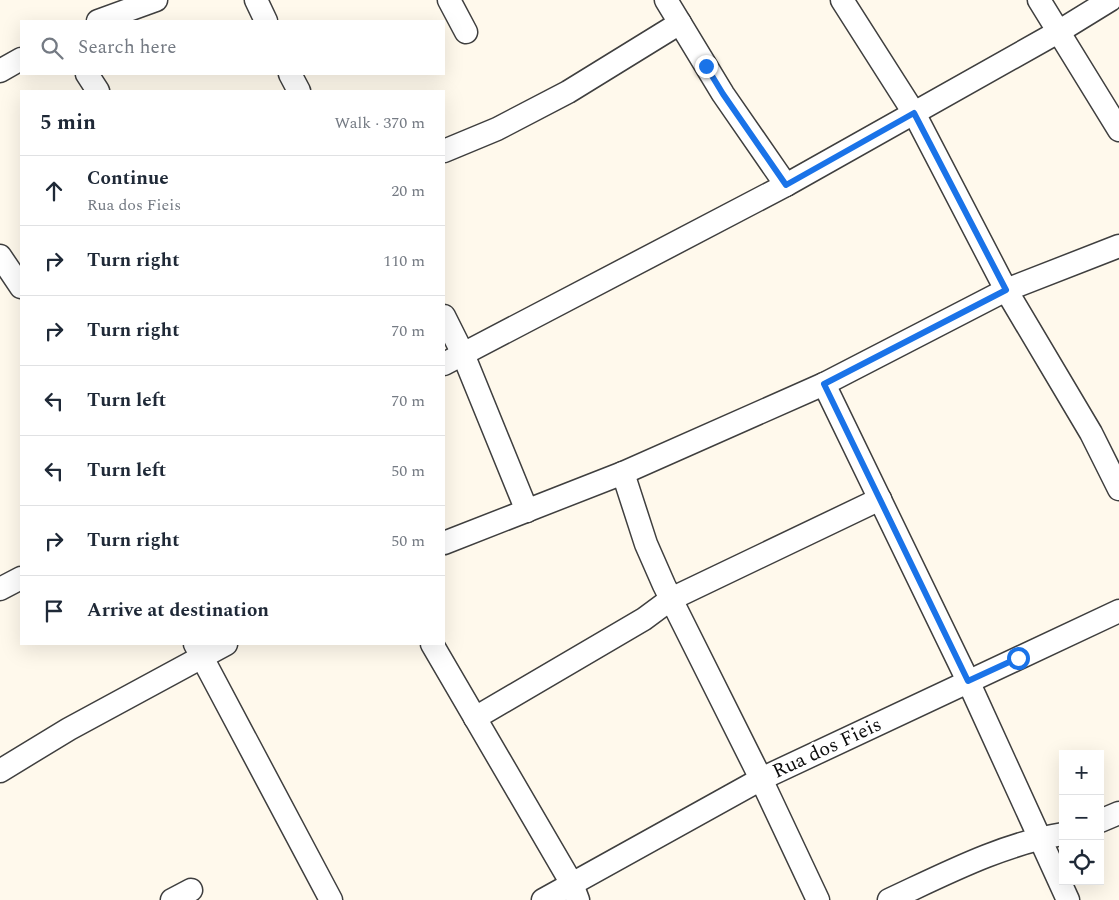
<!DOCTYPE html>
<meta charset="utf-8">
<style>
:root{--surface:#fff;--page:#f2f2f3;--text:#1f2937;--muted:#747a83;--line:#e0e1e3}
body{margin:0;font-family:Spectral,serif;background:var(--page);color:var(--text)}
.controls{position:absolute;right:15px;bottom:15px;display:grid;overflow:hidden;border-radius:0px;box-shadow:0 5px 20px #0002}
.controls button{width:45px;height:45px;display:grid;place-items:center;padding:0;border:0;border-bottom:1px solid var(--line);background:var(--surface);color:var(--text);font:25px sans-serif}
.stop{position:absolute;width:15px;height:15px;margin:-11px;border:4px solid #1a73e8;border-radius:50%;background:#fff}
.stop.end{background:#1a73e8;border-color:#fff;box-shadow:0 1px 5px #0008}
.list{margin:0;padding:0;list-style:none}
h2{display:flex;justify-content:space-between;align-items:center;height:65px;margin:0;padding:0 20px;font-size:21px}
h2 small{font-size:16px;font-weight:400;color:var(--muted)}
.list li{display:grid;grid-template-columns:32px 1fr auto;gap:15px;align-items:center;box-sizing:border-box;height:70px;padding:0 20px;border-top:1px solid var(--line)}
.list b{display:block;font-size:19px;white-space:nowrap}
.list p{margin:0;font-size:16px;white-space:nowrap;color:var(--muted)}
.list em{font-size:16px;font-style:normal;color:var(--muted)}
.icon{flex:none;width:28px;height:28px;fill:none;stroke:currentColor;stroke-width:2;stroke-linecap:round;stroke-linejoin:round}
.map{position:relative;flex:none;width:1119px;height:900px;overflow:hidden}
.search{position:absolute;background:var(--surface);box-shadow:0 5px 20px #0002;left:20px;top:20px;width:425px;height:55px;display:flex;align-items:center;gap:12px;box-sizing:border-box;padding:0 18px;border-radius:0px;color:var(--muted);font-size:19px}
.panel{position:absolute;background:var(--surface);box-shadow:0 5px 20px #0002;left:20px;top:90px;width:425px;height:555px;border-radius:0px}
.map>svg:first-child{display:block}
.lines{fill:none;stroke-linecap:round;stroke-linejoin:round}
.street-casing{stroke:#3f3f3f;stroke-width:25}
.street{stroke:#fff;stroke-width:22}
.route{stroke:#1a73e8;stroke-width:6}
.labels{text-anchor:middle;dominant-baseline:central;stroke-width:5;stroke-linejoin:round;paint-order:stroke}
.street-label{font-size:20px;fill:#0c0c0c;stroke:#fff}
</style>
<div class="map">
<svg width="1119" height="900" viewBox="0 0 1119 900">
<rect width="100%" height="100%" fill="#fff9ec"/>
<g class="lines">
<g class="street-casing">
<g id="street">
<path d="M256 0 266 21"/>
<path d="M449 0 466 32"/>
<path d="M666 0 723 94 786 185"/>
<path d="M842 0 914 113 1006 290 1091 433 1119 489"/>
<path d="M1039 0 1119 130"/>
<path d="M98 21 156 0"/>
<path d="M0 71 21 59"/>
<path d="M87 74 98 91"/>
<path d="M290 74 299 91"/>
<path d="M444 151 497 129 568 92 680 23"/>
<path d="M0 256 21 287"/>
<path d="M444 316 463 354 527 511"/>
<path d="M444 364 786 185 1058 32 1110 0"/>
<path d="M824 384 968 681 1068 900"/>
<path d="M623 473 646 544 664 585 761 779 818 900"/>
<path d="M444 543 623 473 824 384 1006 290 1119 246"/>
<path d="M0 589 21 578"/>
<path d="M195 644 331 900"/>
<path d="M432 644 572 884 578 900"/>
<path d="M475 718 644 619 671 599 880 499"/>
<path d="M0 771 69 729 226 644"/>
<path d="M1100 821 1119 813"/>
<path d="M172 900 191 890"/>
<path d="M543 900 761 779 1119 611"/>
<path d="M889 900C945 874 1002 844 1063 834"/>
</g>
</g>
<use href="#street" class="street"/>
</g>
<g class="lines">
<path class="route" d="M706 66 723 94 786 185 914 113 1006 290 824 384 968 681 1018 658"/>
</g>
<g class="labels">
<g class="street-label">
<text transform="translate(827 748) rotate(-25)">Rua dos Fieis</text>
</g>
</g>
</svg>
<div class="controls">
<button>+</button>
<button>−</button>
<button><svg class="icon" aria-label="locate" viewBox="0 0 24 24"><circle cx="12" cy="12" r="6"/><path d="M12 2v4M12 18v4M2 12h4M18 12h4"/></svg></button>
</div>
<div class="stop" style="left:1018px;top:658px"></div>
<div class="stop end" style="left:706px;top:66px"></div>
<div class="search"><svg class="icon" aria-label="search" viewBox="0 0 24 24"><circle cx="10" cy="10" r="6"/><path d="M15 15l6 6"/></svg>Search here</div>
<section class="panel">
<h2>5 min<small>Walk · 370 m</small></h2>
<ul class="list">
<li><svg class="icon" aria-label="ahead" viewBox="0 0 24 24"><path d="M12 20V5M6 11l6-6 6 6"/></svg><div><b>Continue</b><p>Rua dos Fieis</p></div><em>20 m</em></li>
<li><svg class="icon" aria-label="right" viewBox="0 0 24 24"><path d="M7 20v-9h11M14 6l5 5-5 5"/></svg><div><b>Turn right</b></div><em>110 m</em></li>
<li><svg class="icon" aria-label="right" viewBox="0 0 24 24"><path d="M7 20v-9h11M14 6l5 5-5 5"/></svg><div><b>Turn right</b></div><em>70 m</em></li>
<li><svg class="icon" aria-label="left" viewBox="0 0 24 24"><path d="M17 20v-9H6M10 6l-5 5 5 5"/></svg><div><b>Turn left</b></div><em>70 m</em></li>
<li><svg class="icon" aria-label="left" viewBox="0 0 24 24"><path d="M17 20v-9H6M10 6l-5 5 5 5"/></svg><div><b>Turn left</b></div><em>50 m</em></li>
<li><svg class="icon" aria-label="right" viewBox="0 0 24 24"><path d="M7 20v-9h11M14 6l5 5-5 5"/></svg><div><b>Turn right</b></div><em>50 m</em></li>
<li><svg class="icon" aria-label="arrive" viewBox="0 0 24 24"><path d="M6 21V4h12l-3 4 3 4H6"/></svg><div><b>Arrive at destination</b></div></li>
</ul>
</section>
</div>
